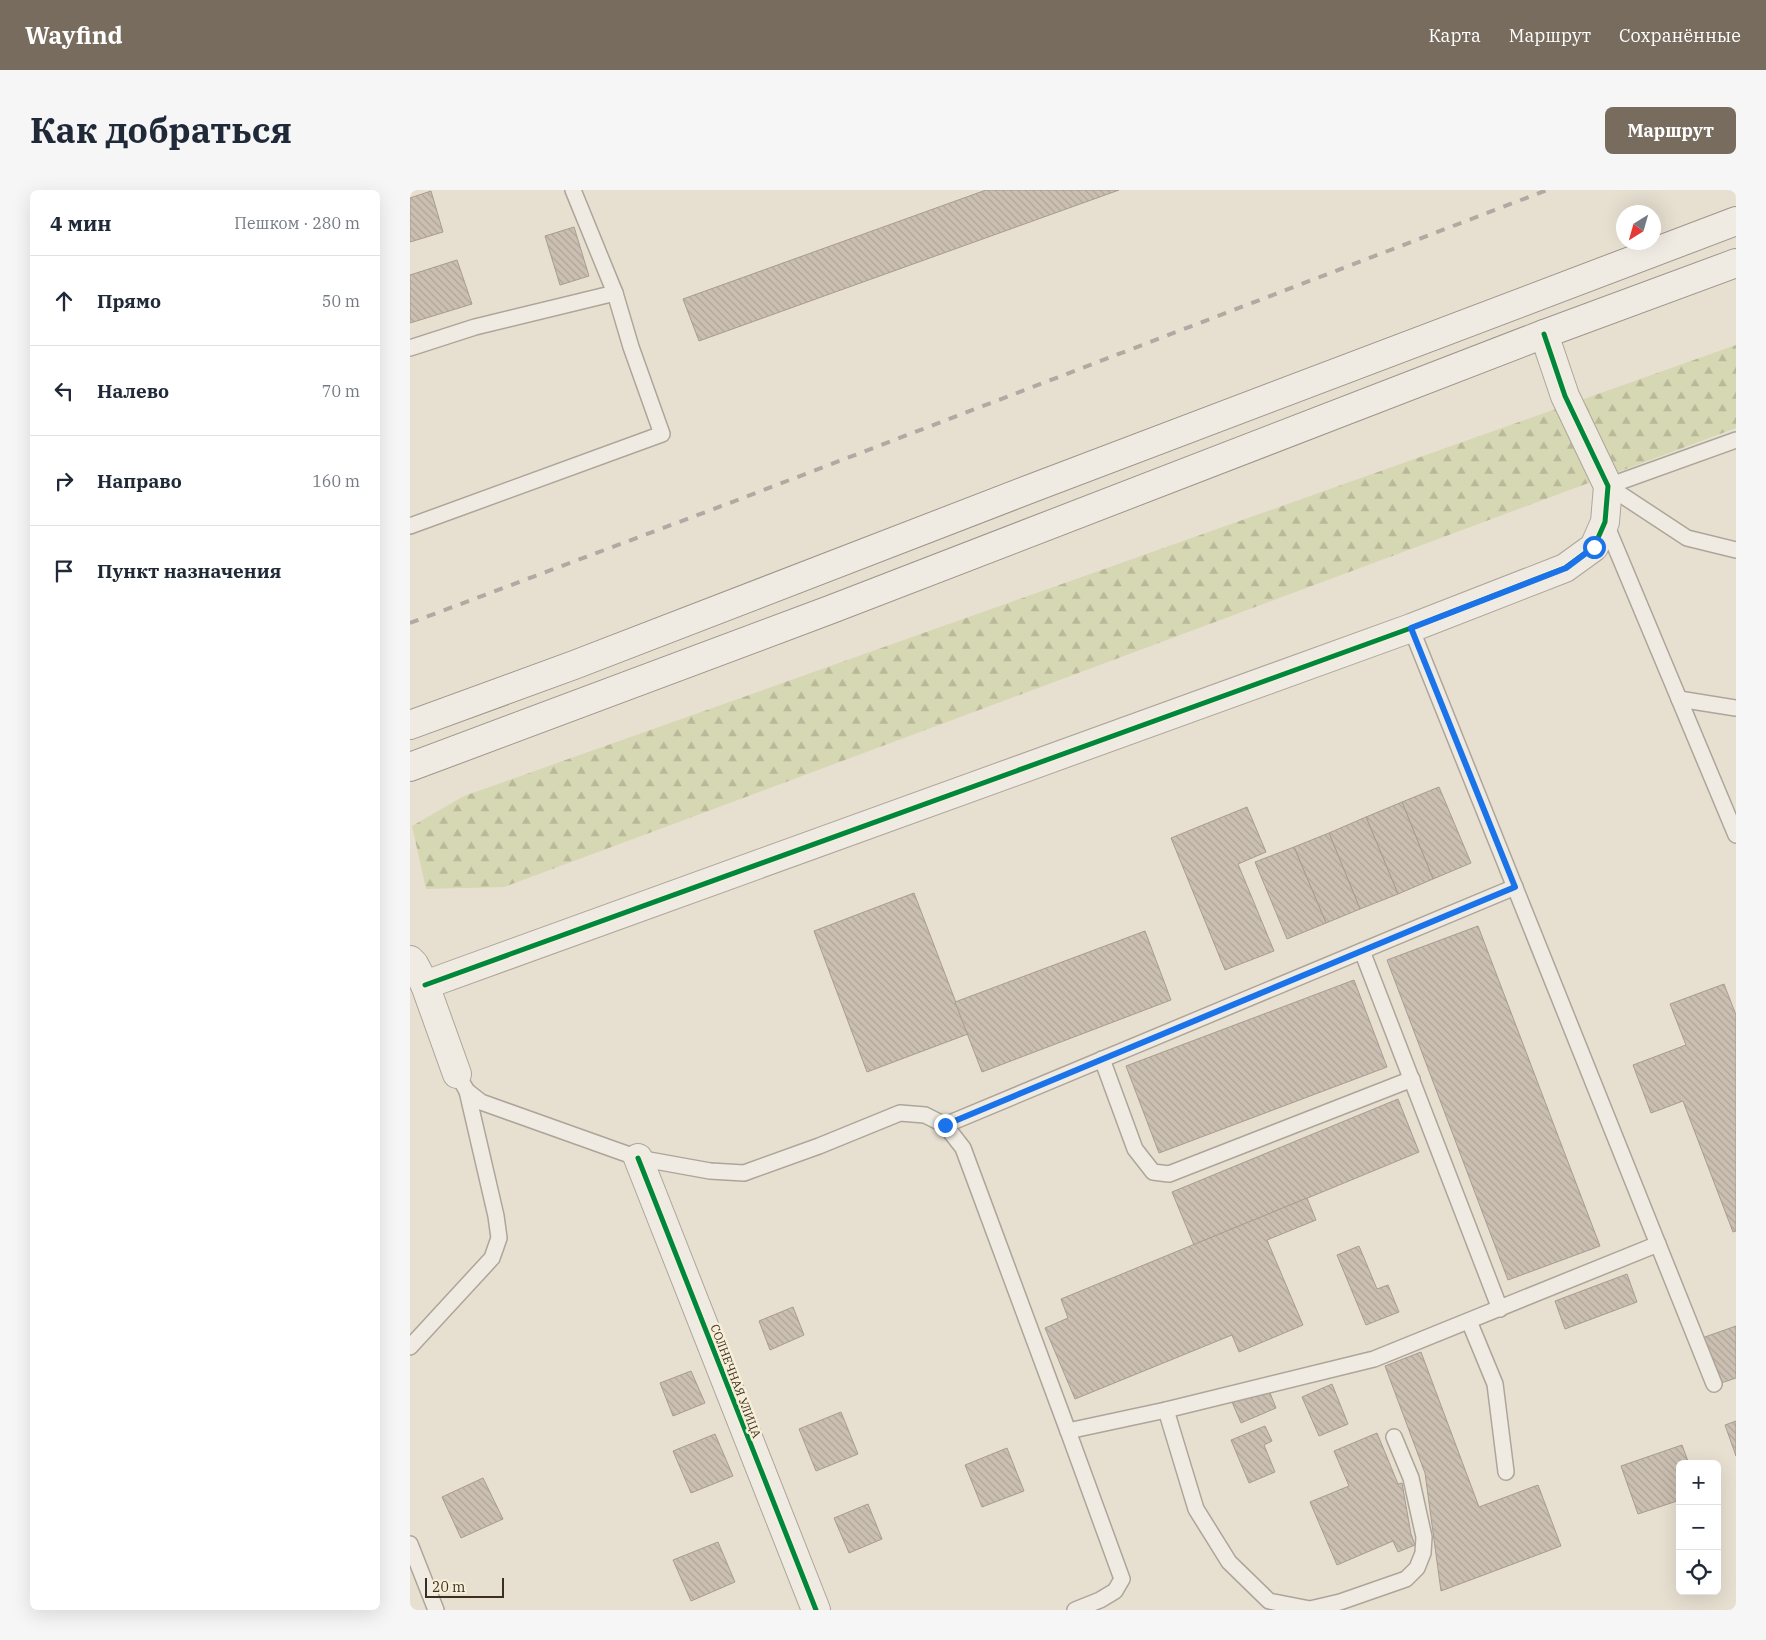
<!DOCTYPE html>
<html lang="ru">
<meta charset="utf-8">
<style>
:root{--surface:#fff;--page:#f6f6f7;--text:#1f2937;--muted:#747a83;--line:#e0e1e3;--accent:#786c5e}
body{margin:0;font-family:"IBM Plex Serif",serif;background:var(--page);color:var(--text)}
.controls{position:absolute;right:15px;bottom:15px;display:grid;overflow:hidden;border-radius:8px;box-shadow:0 5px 20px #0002}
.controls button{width:45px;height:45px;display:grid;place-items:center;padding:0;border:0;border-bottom:1px solid var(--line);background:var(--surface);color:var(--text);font:25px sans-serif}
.compass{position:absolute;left:1206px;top:15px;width:45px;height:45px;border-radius:50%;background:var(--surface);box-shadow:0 5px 20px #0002;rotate:217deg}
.scale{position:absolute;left:15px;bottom:12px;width:79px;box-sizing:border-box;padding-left:5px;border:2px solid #3d2e20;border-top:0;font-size:14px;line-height:18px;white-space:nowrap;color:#3d2e20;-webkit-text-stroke:4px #f7eed8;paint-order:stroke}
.stop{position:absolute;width:15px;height:15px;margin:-11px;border:4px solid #1a73e8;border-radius:50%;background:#fff}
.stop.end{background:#1a73e8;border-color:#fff;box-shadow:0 1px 5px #0008}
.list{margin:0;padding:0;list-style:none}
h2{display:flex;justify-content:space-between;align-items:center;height:65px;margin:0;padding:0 20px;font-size:21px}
h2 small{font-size:16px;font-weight:400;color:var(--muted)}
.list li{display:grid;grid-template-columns:32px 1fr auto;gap:15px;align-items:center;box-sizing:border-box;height:90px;padding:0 20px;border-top:1px solid var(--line)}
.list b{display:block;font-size:19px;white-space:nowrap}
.list em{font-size:16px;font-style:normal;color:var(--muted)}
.icon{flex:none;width:28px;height:28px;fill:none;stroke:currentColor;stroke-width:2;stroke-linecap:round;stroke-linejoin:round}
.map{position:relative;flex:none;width:1326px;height:1420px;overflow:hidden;border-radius:8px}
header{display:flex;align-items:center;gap:30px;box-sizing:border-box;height:70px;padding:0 25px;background:var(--accent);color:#fff}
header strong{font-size:24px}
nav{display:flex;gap:28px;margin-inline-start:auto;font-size:18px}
.intro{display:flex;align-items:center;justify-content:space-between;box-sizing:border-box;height:120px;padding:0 30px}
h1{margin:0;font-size:35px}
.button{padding:12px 22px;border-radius:8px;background:var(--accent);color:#fff;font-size:18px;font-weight:700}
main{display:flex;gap:30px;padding:0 30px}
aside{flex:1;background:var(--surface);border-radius:8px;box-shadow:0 5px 20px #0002}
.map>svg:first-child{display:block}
.forest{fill:url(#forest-firs)}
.building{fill:url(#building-back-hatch);stroke:#a89c90}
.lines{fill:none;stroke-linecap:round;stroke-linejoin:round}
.service-casing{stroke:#ada599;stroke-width:18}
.minor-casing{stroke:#ada599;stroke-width:30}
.secondary-casing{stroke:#9c958a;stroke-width:30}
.service{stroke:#efebe3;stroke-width:15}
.minor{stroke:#efebe3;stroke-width:28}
.secondary{stroke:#efebe3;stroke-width:28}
.rail{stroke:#afaaa2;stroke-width:4;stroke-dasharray:9 9;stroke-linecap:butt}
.cycleway-casing{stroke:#f7eed8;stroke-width:8}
.cycleway{stroke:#00873e;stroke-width:5}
.route{stroke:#1a73e8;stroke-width:6}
.labels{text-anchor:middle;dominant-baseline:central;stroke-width:5;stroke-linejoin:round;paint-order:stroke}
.street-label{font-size:12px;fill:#3d2e20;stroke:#f7eed8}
</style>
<header>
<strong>Wayfind</strong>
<nav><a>Карта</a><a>Маршрут</a><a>Сохранённые</a></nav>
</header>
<div class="intro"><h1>Как добраться</h1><a class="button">Маршрут</a></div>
<main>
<aside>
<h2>4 мин<small>Пешком · 280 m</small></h2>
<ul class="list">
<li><svg class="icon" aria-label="ahead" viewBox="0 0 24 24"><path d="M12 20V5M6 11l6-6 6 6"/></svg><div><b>Прямо</b></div><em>50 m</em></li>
<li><svg class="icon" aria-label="left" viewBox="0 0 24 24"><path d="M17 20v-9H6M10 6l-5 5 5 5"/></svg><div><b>Налево</b></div><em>70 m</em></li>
<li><svg class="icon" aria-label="right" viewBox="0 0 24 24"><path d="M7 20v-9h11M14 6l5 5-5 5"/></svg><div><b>Направо</b></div><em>160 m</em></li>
<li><svg class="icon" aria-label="arrive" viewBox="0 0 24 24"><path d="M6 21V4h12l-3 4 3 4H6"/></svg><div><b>Пункт назначения</b></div></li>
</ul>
</aside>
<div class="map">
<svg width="1326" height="1420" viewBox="0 0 1326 1420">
<defs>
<pattern id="forest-firs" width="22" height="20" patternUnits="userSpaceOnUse" patternTransform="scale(1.25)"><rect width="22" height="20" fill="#d6d7b3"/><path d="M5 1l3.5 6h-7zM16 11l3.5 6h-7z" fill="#b9b99a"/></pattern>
<pattern id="building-back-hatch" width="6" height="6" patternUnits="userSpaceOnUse" patternTransform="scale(1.25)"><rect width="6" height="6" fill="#cbbfb2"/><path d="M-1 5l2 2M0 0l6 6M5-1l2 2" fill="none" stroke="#afa499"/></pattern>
</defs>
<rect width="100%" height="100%" fill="#e7e0d1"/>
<path class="forest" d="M1326 155V238L94 697 16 699 2 636 54 606Z"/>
<g class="building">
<path d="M576 0H709L289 151 273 109Z"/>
<path d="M21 1 33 42 0 52V8Z"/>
<path d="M164 37 179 86 150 95 135 46Z"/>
<path d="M47 70 62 114 0 133V85Z"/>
<path d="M1029 597 1061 673 1023 689 992 612Z"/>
<path d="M992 612 1023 689 988 704 956 627Z"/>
<path d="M837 617 856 662 828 674 864 761 815 780 761 648Z"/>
<path d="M956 627 988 704 950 719 919 643Z"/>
<path d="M919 643 950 719 916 733 884 657Z"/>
<path d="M884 657 916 733 877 749 845 672Z"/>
<path d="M504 703 558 844 457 882 404 741Z"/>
<path d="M1068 736 1190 1056 1098 1090 977 770Z"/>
<path d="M735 741 761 810 572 882 545 812Z"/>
<path d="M944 790 977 877 749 963 716 876Z"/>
<path d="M1314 794 1326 825V1041L1323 1042 1273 911 1241 923 1223 875 1276 855 1260 814Z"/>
<path d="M988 909 1009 962 784 1055 762 1002Z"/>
<path d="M897 1008 906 1030 857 1050 893 1135 829 1162 822 1145 665 1209 635 1138 658 1128 651 1109Z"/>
<path d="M949 1056 967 1099 978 1095 989 1122 956 1135 927 1065Z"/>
<path d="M1217 1084 1227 1112 1155 1139 1145 1111Z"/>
<path d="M383 1117 394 1145 360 1160 349 1131Z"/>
<path d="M1326 1136V1188L1308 1194 1292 1148Z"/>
<path d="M1011 1162 1069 1317 1128 1295 1151 1356 1031 1401 1015 1283 975 1176Z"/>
<path d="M281 1181 295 1213 263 1226 250 1193Z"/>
<path d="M922 1194 938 1234 909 1246 892 1207Z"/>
<path d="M858 1198 866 1218 831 1233 822 1212Z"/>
<path d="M431 1222 448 1264 406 1281 389 1239Z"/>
<path d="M1326 1231V1266L1315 1235Z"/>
<path d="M855 1236 862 1251 854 1255 865 1282 839 1293 821 1250Z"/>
<path d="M967 1243 988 1294 992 1293 1001 1344 1005 1355 988 1362 983 1351 927 1375 900 1312 939 1296 924 1261Z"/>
<path d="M305 1244 323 1286 281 1303 263 1261Z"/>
<path d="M1272 1255 1279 1274H1270V1310L1228 1324 1211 1276Z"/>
<path d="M597 1258 614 1301 572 1317 555 1275Z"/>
<path d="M73 1288 93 1329 51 1348 32 1307Z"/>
<path d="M458 1314 472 1349 439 1363 424 1328Z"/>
<path d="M308 1352 325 1392 281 1411 263 1370Z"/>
</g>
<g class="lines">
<g class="service-casing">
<g id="service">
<path d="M0 158 65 137 205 103"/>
<path d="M1198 296 1277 348 1326 360"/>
<path d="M1198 296 1326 250"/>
<path d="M1195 332 1326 645"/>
<path d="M0 336 252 244 221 157 205 103 163 0"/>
<path d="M1001 438 1304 1194"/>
<path d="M1269 509 1326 518"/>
<path d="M952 761 1090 1119"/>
<path d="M692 869 725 959 743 982 759 984 1002 889"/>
<path d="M47 884 57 901 71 912 228 968 300 981 334 983 409 956 490 923 515 925 535 935 553 958 658 1241 756 1220 786 1319 819 1372 859 1411 900 1419 930 1412 996 1389 1007 1378 1013 1363 1014 1347 1001 1288 984 1247"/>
<path d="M535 935 1105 697"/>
<path d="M1059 1131 1085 1194 1096 1282"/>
<path d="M0 1157 82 1068 89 1048 86 1026 57 901"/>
<path d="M756 1220 964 1169 1248 1054"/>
<path d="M658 1241 712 1389 705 1401 690 1410 665 1420"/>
<path d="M0 1354 26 1420"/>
</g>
</g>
<g class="minor-casing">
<g id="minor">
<path d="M0 770 4 774 15 795 47 884"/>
<path d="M15 795 1001 438 1155 378 1184 357 1195 332 1198 296 1155 206 1134 144"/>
<path d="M228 968 406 1420"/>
</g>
</g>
<g class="secondary-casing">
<g id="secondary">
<path d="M0 535 164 475 625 297 1326 31"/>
<path d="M0 577 422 419 1134 144 1326 73"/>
</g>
</g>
<use href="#service" class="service"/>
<use href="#minor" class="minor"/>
<use href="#secondary" class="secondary"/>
<path class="rail" d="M0 433 317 314 1137 0"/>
<g class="cycleway-casing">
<g id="cycleway">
<path d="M15 795 1001 438 1155 378 1184 357 1195 332 1198 296 1155 206 1134 144"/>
<path d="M228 968 406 1420"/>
</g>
</g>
<use href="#cycleway" class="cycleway"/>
</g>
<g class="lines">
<path class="route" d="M535 935 1105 697 1001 438 1156 378 1184 357"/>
</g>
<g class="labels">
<g class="street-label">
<text transform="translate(326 1191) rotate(69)">СОЛНЕЧНАЯ УЛИЦА</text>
</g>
</g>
</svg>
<div class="controls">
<button>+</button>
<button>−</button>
<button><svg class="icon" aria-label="locate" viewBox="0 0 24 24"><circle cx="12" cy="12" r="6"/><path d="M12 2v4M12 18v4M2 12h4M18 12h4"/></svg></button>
</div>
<svg class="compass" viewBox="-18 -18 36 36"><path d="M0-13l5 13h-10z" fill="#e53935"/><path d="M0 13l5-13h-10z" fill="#747a83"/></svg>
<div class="scale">20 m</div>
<div class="stop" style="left:1184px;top:357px"></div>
<div class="stop end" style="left:535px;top:935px"></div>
</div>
</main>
